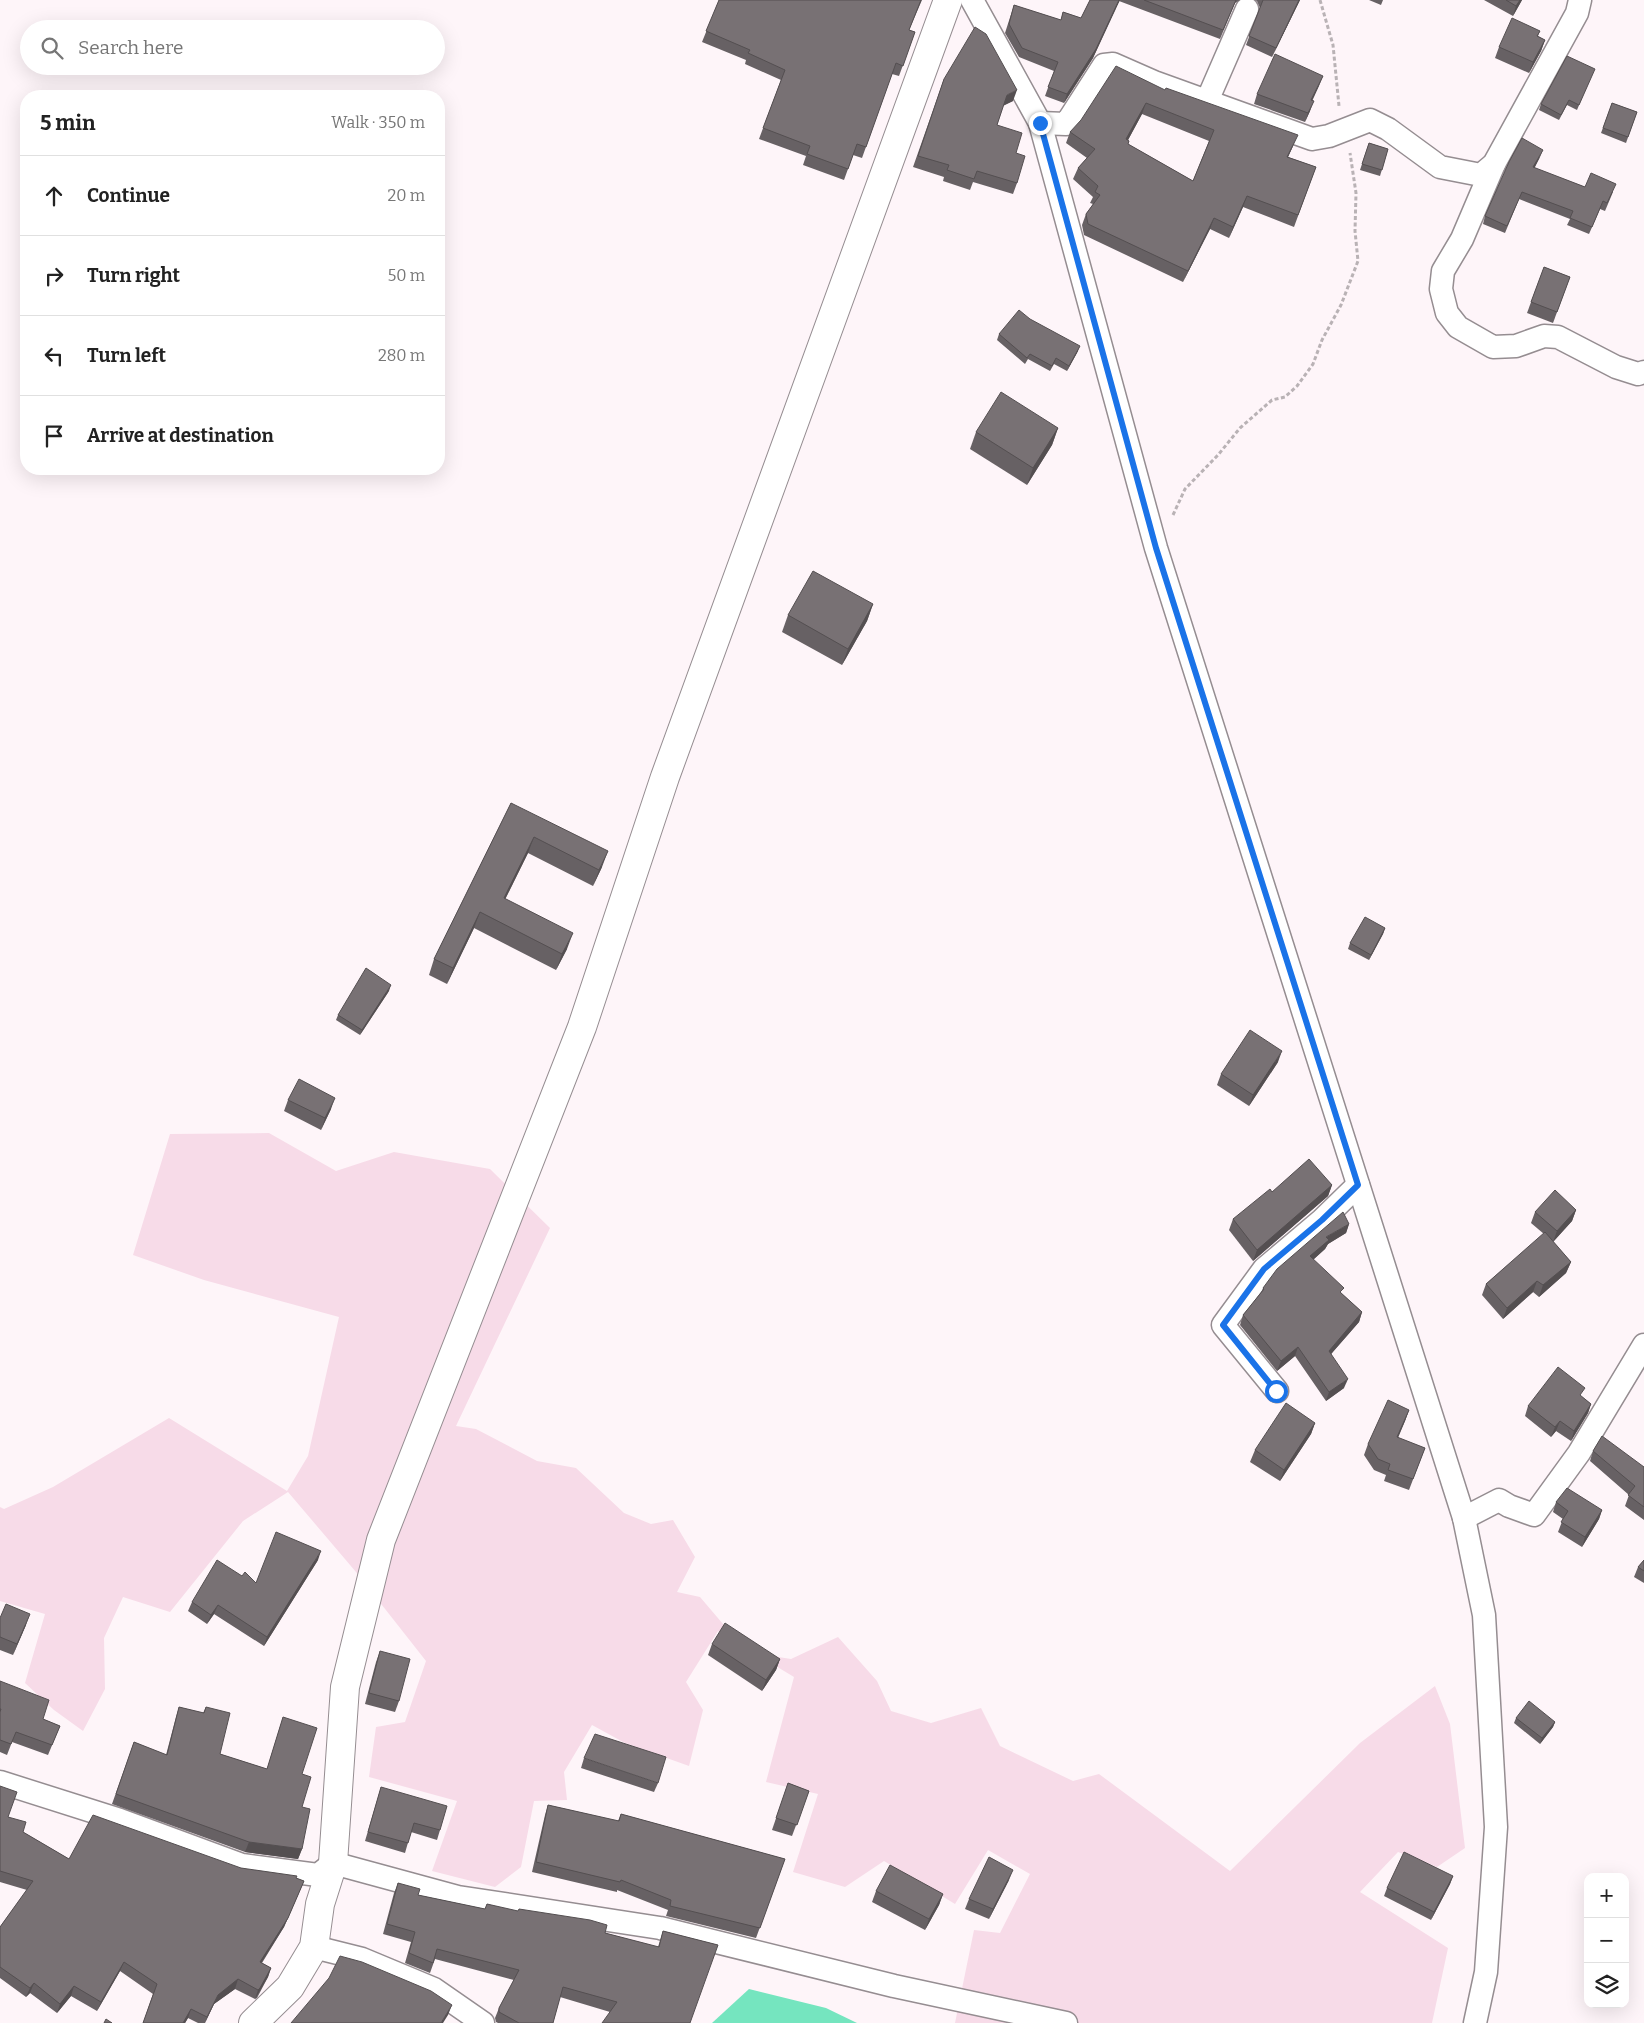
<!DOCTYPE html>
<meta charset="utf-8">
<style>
:root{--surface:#fff;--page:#f2f2f2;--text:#222;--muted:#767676;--line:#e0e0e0}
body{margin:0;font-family:Bitter,serif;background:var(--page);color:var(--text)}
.controls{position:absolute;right:15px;bottom:15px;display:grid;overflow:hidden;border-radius:10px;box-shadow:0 5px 20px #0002}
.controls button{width:45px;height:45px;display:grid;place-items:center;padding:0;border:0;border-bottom:1px solid var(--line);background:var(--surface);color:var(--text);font:25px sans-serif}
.stop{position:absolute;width:15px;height:15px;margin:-11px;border:4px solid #1a73e8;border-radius:50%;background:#fff}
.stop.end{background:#1a73e8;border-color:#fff;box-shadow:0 1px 5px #0008}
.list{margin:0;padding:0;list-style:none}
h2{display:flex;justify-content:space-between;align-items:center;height:65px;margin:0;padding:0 20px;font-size:21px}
h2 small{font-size:16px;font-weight:400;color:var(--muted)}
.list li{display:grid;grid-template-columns:32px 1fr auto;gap:15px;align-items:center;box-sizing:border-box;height:80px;padding:0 20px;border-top:1px solid var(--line)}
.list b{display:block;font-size:19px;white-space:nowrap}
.list em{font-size:16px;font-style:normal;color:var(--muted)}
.icon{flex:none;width:28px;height:28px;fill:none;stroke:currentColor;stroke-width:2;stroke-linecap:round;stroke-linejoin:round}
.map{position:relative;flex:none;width:1644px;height:2023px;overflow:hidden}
.search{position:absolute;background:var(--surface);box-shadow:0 5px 20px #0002;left:20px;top:20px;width:425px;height:55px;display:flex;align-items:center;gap:12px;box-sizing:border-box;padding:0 18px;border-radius:28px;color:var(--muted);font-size:19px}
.panel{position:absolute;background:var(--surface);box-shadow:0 5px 20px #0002;left:20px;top:90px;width:425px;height:385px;border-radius:20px}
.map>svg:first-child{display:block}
.green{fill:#f7dbe8}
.water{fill:#75e5bf}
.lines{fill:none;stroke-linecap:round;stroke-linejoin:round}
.street-casing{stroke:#958d91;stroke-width:25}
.secondary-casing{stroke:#958d91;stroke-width:30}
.path{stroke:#b9b2b5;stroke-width:3;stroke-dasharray:4 2.5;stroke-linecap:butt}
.street{stroke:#fff;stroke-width:22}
.secondary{stroke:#fff;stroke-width:28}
.wall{fill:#676164;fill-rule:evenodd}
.shaded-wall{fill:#544f51}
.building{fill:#787174;stroke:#544f51;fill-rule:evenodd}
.route{stroke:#1a73e8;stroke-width:6}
</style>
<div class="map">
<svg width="1644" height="2023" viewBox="0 0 1644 2023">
<rect width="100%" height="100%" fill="#fef5f9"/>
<path class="green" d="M269 1133 336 1171 394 1152 490 1169 550 1228 456 1426 476 1429 537 1461 576 1468 624 1513 651 1524 673 1520 695 1557 677 1592 700 1597 723 1624 772 1656 791 1659 838 1637 877 1681 891 1711 931 1723 981 1708 1000 1746 1073 1781 1099 1774 1230 1871 1360 1743 1435 1686 1450 1724 1465 1848 1437 1867 1398 1852 1360 1892 1448 1948 1432 2023H955L974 1930 1000 1933 1030 1874 988 1850 955 1904 884 1861 845 1887 793 1872 818 1794 766 1782 794 1677 718 1631 686 1682 703 1710 689 1766 625 1743 592 1725 564 1772 567 1800 534 1801 521 1867 495 1887 432 1871 457 1801 369 1777 376 1727 405 1722 426 1661 356 1572 288 1492 243 1521 170 1612 123 1597 104 1638 105 1689 83 1731 54 1710 25 1683 45 1614 0 1601V1507L4 1509 53 1487 169 1418 287 1491 308 1456 339 1317 204 1280 133 1255 170 1134Z"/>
<path class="water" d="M749 1989 826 2008 857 2023H712Z"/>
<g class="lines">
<g class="street-casing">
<g id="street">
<path d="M972 0 1040 123 1156 548 1464 1518 1484 1615 1496 1827 1486 1972 1475 2023"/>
<path d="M1207 101 1247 9"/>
<path d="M1040 123 1066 124 1104 65 1113 64 1154 82 1312 139 1329 136 1370 120 1388 129 1440 167 1481 175 1494 164 1577 13 1580 0"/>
<path d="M1494 164 1462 239 1443 271 1441 289 1447 313 1458 327 1493 347 1516 346 1544 336 1558 337 1616 367 1638 374 1644 372"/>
<path d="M1277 1391 1223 1325 1264 1269 1322 1220 1358 1185"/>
<path d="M1464 1518 1499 1500 1509 1506 1534 1515 1579 1453 1644 1345"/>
<path d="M0 1782 120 1820 242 1865 318 1875 333 1863 458 1897 660 1928 894 1986 1066 2023"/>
<path d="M314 1947 362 1959 434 1989 483 2023"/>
</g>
</g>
<g class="secondary-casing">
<path id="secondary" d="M253 2023 290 1987 314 1947 320 1904 333 1863 345 1687 381 1540 582 1027 665 777 948 0"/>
</g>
<g class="path">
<path d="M1320 0 1333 45 1339 106"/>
<path d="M1173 515 1185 489 1218 455 1240 428 1272 400 1285 397 1297 386 1313 364 1322 340 1341 305 1358 261 1355 231 1356 193 1350 153"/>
</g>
<use href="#street" class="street"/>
<use href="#secondary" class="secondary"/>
</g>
<g class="wall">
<path d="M719 0H922L909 30 915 32 899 76 892 74 862 158 853 155 844 180 803 165 806 156 759 139 781 80 745 64 746 60 702 42Z"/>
<path d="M1090 0H1240L1235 3 1220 39 1119 1 1093 58 1064 103 1045 96 1054 71 1019 57 1005 33 1014 5 1061 20 1063 12 1081 18Z"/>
<path d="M1255 0H1300L1272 57 1246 45 1260 8 1257 1Z"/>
<path d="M1369 0H1383L1381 5Z"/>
<path d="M1484 0H1522L1513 16Z"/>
<path d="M1540 31 1538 36 1545 40 1541 51 1529 73 1495 58 1499 47Z"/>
<path d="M1592 74 1577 110 1567 105 1559 120 1539 110 1541 104Z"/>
<path d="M1323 76 1312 100 1310 111 1305 122 1254 104 1257 94Z"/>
<path d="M944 79 1013 101 1003 106 997 125 1016 153 1017 183 1013 194 973 182 970 190 943 181 944 177 913 167Z"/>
<path d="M1165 90 1293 146 1288 157 1316 167 1294 227 1243 207 1229 238 1210 229 1183 282 1084 235 1082 225 1086 214 1093 204 1090 203 1093 197 1073 179 1078 168 1087 158 1066 143 1070 132ZM1142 114 1209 141 1193 181 1128 144 1129 141 1128 140Z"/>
<path d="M1612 103 1637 112 1626 143 1601 133Z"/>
<path d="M1369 143 1388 149 1380 176 1360 170Z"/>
<path d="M1540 157 1534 168 1585 187 1613 192 1605 211 1600 209 1589 234 1567 225 1570 219 1519 199 1505 233 1483 224 1485 216Z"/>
<path d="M1544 267 1570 277 1553 323 1527 313Z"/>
<path d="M999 334 1078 351 1067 371 1054 364 1050 371 1028 359 1025 364 997 340Z"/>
<path d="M1058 428 1052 445 1027 485 970 449 976 432Z"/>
<path d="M873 604 867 621 842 665 782 632 788 615Z"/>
<path d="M511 803 602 867 593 886 528 853 505 899 567 949 556 970 474 928 447 984 429 975 434 959Z"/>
<path d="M1385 928 1383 934 1369 960 1348 949 1350 943Z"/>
<path d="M389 991 360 1035 336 1020 338 1015Z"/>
<path d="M1278 1062 1249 1106 1217 1085 1221 1074Z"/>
<path d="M288 1100 331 1109 321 1130 284 1111Z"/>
<path d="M1332 1185 1328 1196 1253 1261 1229 1230 1233 1219Z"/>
<path d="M1576 1210 1572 1221 1553 1242 1571 1262 1566 1273 1539 1297 1533 1292 1503 1319 1482 1295 1486 1284 1544 1234 1531 1223 1535 1212Z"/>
<path d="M1349 1224 1346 1233 1328 1244 1325 1249 1313 1260 1342 1294 1362 1312 1359 1322 1331 1354 1344 1388 1326 1401 1295 1356 1277 1371 1240 1325 1243 1315 1261 1293 1263 1288Z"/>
<path d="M1582 1397 1591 1404 1588 1413 1571 1441 1556 1431 1551 1437 1525 1416 1528 1406Z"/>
<path d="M1409 1410 1405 1421 1398 1438 1425 1448 1409 1490 1384 1481 1386 1475 1374 1470 1364 1455 1368 1444Z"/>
<path d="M1315 1423 1311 1434 1280 1481 1250 1462 1255 1450Z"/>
<path d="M1593 1451 1644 1467V1520L1625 1506 1629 1495 1590 1461Z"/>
<path d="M1556 1502 1602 1510 1599 1519 1582 1547 1558 1532 1563 1519 1553 1512Z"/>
<path d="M318 1560 264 1646 214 1614 207 1624 188 1611 192 1602 242 1576 256 1583Z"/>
<path d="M1644 1560V1583L1634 1577 1638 1567Z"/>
<path d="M0 1618 26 1625 13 1655 0 1650Z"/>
<path d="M712 1644 780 1659 776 1670 762 1691 708 1655Z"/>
<path d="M380 1651 399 1701 395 1712 365 1704 376 1662Z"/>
<path d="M0 1681 43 1719 60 1726 48 1755 12 1742 7 1755 0 1752Z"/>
<path d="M179 1707 203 1713 206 1707 220 1754 267 1769 283 1717 302 1774V1849L298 1859 245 1852 112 1804 134 1742 166 1755 176 1717Z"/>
<path d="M1516 1718 1555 1722 1553 1727 1540 1744 1514 1723Z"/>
<path d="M584 1758 658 1783 654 1792 581 1768Z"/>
<path d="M788 1783 809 1791 792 1836 772 1830Z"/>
<path d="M0 1786 8 1817 23 1832 69 1859 241 1868 296 1878 304 1881 284 1927 262 1963 271 1968 268 1977 257 1998 255 1999 235 1989 214 2004 205 2023H198L188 2018 185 2023H143L153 1994 120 1971 97 2011 71 1996 57 2013 30 1993 26 1997 0 1978V1927L27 1890 0 1882Z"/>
<path d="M381 1787 440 1830 437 1840 411 1832 405 1853 365 1841Z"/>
<path d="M548 1805 618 1821 621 1814 785 1859 756 1938 666 1916 668 1910 617 1890V1892L532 1872 545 1815Z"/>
<path d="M1453 1876 1450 1884 1431 1920 1384 1896 1387 1888Z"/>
<path d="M1009 1880 989 1919 965 1909 969 1899Z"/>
<path d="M398 1883 418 1895 485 1909 487 1904 605 1933 658 1947 663 1931 718 1945 610 2012 560 1997 553 2023H498L496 2022 495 2018 499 2008 514 1980 435 1959 430 1973 405 1963 411 1942 383 1934 394 1893Z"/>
<path d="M876 1891 943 1894 939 1905 925 1930 872 1902Z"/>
</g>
<g class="shaded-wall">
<path d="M1119 0H1120L1093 58 1064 103 1067 94Z"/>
<path d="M1299 0H1300L1272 57 1276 48Z"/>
<path d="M1520 0H1522L1513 16 1516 6Z"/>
<path d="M1545 40 1541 51 1529 73 1533 62Z"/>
<path d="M1323 76 1319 86 1308 110 1311 100Z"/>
<path d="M1017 90 1013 101 1002 106 1007 95Z"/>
<path d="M1314 101 1310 111 1305 122 1308 113Z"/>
<path d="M1146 103 1142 114 1122 151 1126 139Z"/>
<path d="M1298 135 1283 168 1287 157Z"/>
<path d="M1543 150 1540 157 1531 175 1533 167Z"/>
<path d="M1247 196 1243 207 1229 238 1233 227Z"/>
<path d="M1214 218 1210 229 1183 282 1188 271Z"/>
<path d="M1080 346 1078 351 1067 371 1069 366Z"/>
<path d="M1058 428 1052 445 1027 485 1033 468Z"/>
<path d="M873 604 867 621 842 665 848 649Z"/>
<path d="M534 837 528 853 498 914 504 898Z"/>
<path d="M608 851 602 867 593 886 599 870Z"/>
<path d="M480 912 474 928 447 984 453 968Z"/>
<path d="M1385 928 1383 934 1369 960 1371 955Z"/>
<path d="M573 933 567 949 556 970 562 954Z"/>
<path d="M391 985 389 991 360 1035 362 1030Z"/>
<path d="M1282 1051 1278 1062 1249 1106 1253 1095Z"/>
<path d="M335 1098 331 1109 321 1130 325 1118Z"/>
<path d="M1332 1185 1328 1196 1253 1261 1257 1250Z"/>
<path d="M1576 1210 1572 1221 1553 1242 1557 1231Z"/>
<path d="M1349 1224 1346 1233 1328 1244 1325 1249 1306 1266 1310 1256 1326 1237Z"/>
<path d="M1571 1262 1566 1273 1539 1297 1543 1285Z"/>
<path d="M1537 1281 1533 1292 1503 1319 1507 1308Z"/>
<path d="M1362 1312 1359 1322 1325 1361 1329 1351Z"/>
<path d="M1298 1347 1295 1356 1277 1371 1281 1361Z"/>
<path d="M1348 1379 1344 1388 1326 1401 1329 1392Z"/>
<path d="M1591 1404 1588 1413 1571 1441 1574 1431Z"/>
<path d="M1409 1410 1405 1421 1393 1448 1397 1437Z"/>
<path d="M1560 1421 1556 1431 1551 1437 1555 1427Z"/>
<path d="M1315 1423 1311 1434 1280 1481 1284 1470Z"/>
<path d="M1602 1510 1599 1519 1582 1547 1585 1537Z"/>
<path d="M321 1551 318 1560 264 1646 267 1637Z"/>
<path d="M218 1605 214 1614 207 1624 211 1615Z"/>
<path d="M30 1614 26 1625 13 1655 17 1644Z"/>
<path d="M780 1659 776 1670 762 1691 766 1680Z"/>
<path d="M1555 1722 1553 1727 1540 1744 1542 1738Z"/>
<path d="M249 1842 302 1849 298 1859 245 1852Z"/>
<path d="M1013 1870 1009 1880 989 1919 993 1909Z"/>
<path d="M1453 1876 1450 1884 1431 1920 1434 1912Z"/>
<path d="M304 1881 284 1927 256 1971 260 1962Z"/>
<path d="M943 1894 939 1905 925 1930 929 1919Z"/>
<path d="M124 1962 120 1971 97 2011 101 2002Z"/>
<path d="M271 1968 268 1977 255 1999 258 1990Z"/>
<path d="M238 1979 235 1989 214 2004 205 2023 207 2017 218 1995Z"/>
<path d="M34 1983 30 1993 26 1997 30 1988Z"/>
<path d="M74 1986 71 1996 57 2013 60 2004Z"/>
<path d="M452 2005 448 2015 443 2023H441Z"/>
<path d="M191 2009 188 2018 185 2023H183Z"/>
</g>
<g class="building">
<path d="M719 0H921L909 30 915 32 903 66 896 63 866 147 857 144 848 169 807 154 810 146 763 128 785 70 748 53 750 50 706 31Z"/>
<path d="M1090 0H1119L1096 49 1067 94 1048 87 1058 62 1022 48 1009 24 1014 5 1061 20 1063 12 1081 18Z"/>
<path d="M1144 0H1236L1223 30Z"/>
<path d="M1263 0H1299L1276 48 1249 36Z"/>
<path d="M1506 0H1520L1516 6Z"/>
<path d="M1512 18 1540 31 1537 36 1545 40 1533 62 1499 47Z"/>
<path d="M975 27 986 34 1017 90 1007 95 997 125 1022 133 1016 153 1025 156 1017 183 977 171 974 179 947 170 949 165 918 156 944 79Z"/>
<path d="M1275 54 1323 76 1311 100 1314 101 1308 113 1257 94Z"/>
<path d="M1567 56 1595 69 1579 105 1569 100 1561 115 1541 104Z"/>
<path d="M1116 66 1165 90 1166 88 1298 135 1287 157 1316 167 1298 215 1247 196 1233 227 1214 218 1188 271 1088 224 1086 214 1100 195 1095 192 1098 186 1078 168 1095 149 1070 132 1081 120ZM1146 103 1214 130 1193 181 1128 144 1129 141 1126 139Z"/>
<path d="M1612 103 1637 112 1628 137 1603 128Z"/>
<path d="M1522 138 1543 150 1533 167 1585 187 1591 173 1616 184 1607 203 1603 201 1592 227 1570 218 1573 211 1522 192 1507 226 1485 216 1509 162Z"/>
<path d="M1369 143 1388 149 1382 170 1362 164Z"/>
<path d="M1544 267 1570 277 1557 312 1531 302Z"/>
<path d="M1019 310 1030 319 1080 346 1069 366 1056 358 1052 366 1030 354 1027 358 999 334Z"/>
<path d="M1001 392 1058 428 1033 468 976 432Z"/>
<path d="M813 571 873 604 848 649 788 615Z"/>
<path d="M511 803 608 851 599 870 534 837 504 898 573 933 562 954 480 912 453 968 434 959Z"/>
<path d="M1365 917 1385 928 1371 955 1350 943Z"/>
<path d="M366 968 391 985 362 1030 338 1015Z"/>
<path d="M1250 1030 1282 1051 1253 1095 1221 1074Z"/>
<path d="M299 1079 335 1098 325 1118 288 1100Z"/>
<path d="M1309 1159 1332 1185 1257 1250 1233 1219 1270 1189 1272 1192Z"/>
<path d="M1555 1190 1576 1210 1557 1231 1535 1212Z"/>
<path d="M1343 1212 1349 1224 1326 1237 1329 1240 1310 1256 1344 1288 1340 1292 1362 1312 1329 1351 1348 1379 1329 1392 1298 1347 1281 1361 1243 1315 1264 1289 1263 1288 1277 1269Z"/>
<path d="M1545 1232 1571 1262 1543 1285 1537 1281 1507 1308 1486 1284Z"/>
<path d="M1558 1367 1585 1388 1580 1395 1591 1404 1574 1431 1560 1421 1555 1427 1528 1406Z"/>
<path d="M1388 1400 1409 1410 1397 1437 1425 1448 1413 1479 1388 1470 1390 1464 1378 1459 1368 1444Z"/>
<path d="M1286 1403 1315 1423 1284 1470 1255 1450Z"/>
<path d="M1602 1436 1644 1467V1507L1628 1495 1635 1486 1593 1451Z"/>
<path d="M1567 1488 1602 1510 1585 1537 1561 1522 1568 1511 1556 1502Z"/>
<path d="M276 1532 321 1551 267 1637 218 1605 211 1615 192 1602 217 1560 242 1576 245 1572 256 1583Z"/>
<path d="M1644 1560V1571L1638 1567Z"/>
<path d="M6 1604 30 1614 17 1644 0 1637V1618Z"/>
<path d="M725 1623 780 1659 766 1680 712 1644Z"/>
<path d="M380 1651 410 1659 399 1701 369 1693Z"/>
<path d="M0 1681 49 1700 43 1719 60 1726 52 1745 16 1732 11 1744 0 1740V1712L1 1709H0Z"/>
<path d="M1529 1701 1555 1722 1542 1738 1516 1718Z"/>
<path d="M179 1707 204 1713 206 1707 230 1713 220 1754 267 1769 283 1717 317 1728 302 1774 311 1777 302 1807 310 1809 302 1849 249 1842 116 1794 134 1742 167 1755Z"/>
<path d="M595 1734 666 1757 658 1783 584 1758Z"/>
<path d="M788 1783 809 1791 797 1825 776 1818Z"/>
<path d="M0 1786 17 1792 8 1817 26 1822 23 1832 69 1859 93 1815 241 1868 297 1876 296 1878 304 1881 288 1918 260 1962 271 1968 260 1988 258 1990 238 1979 218 1995 207 2017 191 2009 183 2023H143L157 1984 124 1962 101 2002 74 1986 60 2004 34 1983 30 1988 0 1967V1927L33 1881 0 1871Z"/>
<path d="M381 1787 447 1806 440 1830 414 1823 408 1843 368 1832Z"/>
<path d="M548 1805 619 1821 621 1814 785 1859 760 1928 670 1906 671 1900 621 1880 620 1882 536 1862Z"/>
<path d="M1404 1852 1453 1876 1434 1912 1387 1888Z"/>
<path d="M989 1857 1013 1870 993 1909 969 1899Z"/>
<path d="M890 1865 943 1894 929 1919 876 1891Z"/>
<path d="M398 1883 420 1889 418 1895 485 1909 487 1904 518 1911 519 1909 590 1920 607 1925 605 1933 659 1947 663 1931 718 1945 690 2023H602L617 2002 563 1987 553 2023H519L499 2012V2008L519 1970 437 1949 433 1963 409 1953 415 1932 387 1924Z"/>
<path d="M340 1956 362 1962 431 1991 452 2005 441 2023H291L329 1978Z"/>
<path d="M106 2019 112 2023H104Z"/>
</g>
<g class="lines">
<path class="route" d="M1040 123 1156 548 1358 1185 1322 1220 1264 1269 1223 1325 1276 1391"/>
</g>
</svg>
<div class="controls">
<button>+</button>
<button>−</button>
<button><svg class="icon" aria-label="layers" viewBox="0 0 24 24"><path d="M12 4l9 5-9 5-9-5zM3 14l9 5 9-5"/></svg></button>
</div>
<div class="stop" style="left:1276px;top:1391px"></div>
<div class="stop end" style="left:1040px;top:123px"></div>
<div class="search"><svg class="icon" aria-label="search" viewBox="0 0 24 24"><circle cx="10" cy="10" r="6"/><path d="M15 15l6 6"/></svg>Search here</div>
<section class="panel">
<h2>5 min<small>Walk · 350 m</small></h2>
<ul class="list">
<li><svg class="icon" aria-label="ahead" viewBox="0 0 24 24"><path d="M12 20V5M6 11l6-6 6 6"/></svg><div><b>Continue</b></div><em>20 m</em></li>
<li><svg class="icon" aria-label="right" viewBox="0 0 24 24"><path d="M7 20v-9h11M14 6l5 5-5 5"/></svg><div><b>Turn right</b></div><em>50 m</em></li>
<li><svg class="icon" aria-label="left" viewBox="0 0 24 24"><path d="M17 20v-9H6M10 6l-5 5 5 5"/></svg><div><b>Turn left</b></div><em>280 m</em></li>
<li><svg class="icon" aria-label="arrive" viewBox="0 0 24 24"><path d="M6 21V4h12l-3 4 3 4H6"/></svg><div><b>Arrive at destination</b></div></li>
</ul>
</section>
</div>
